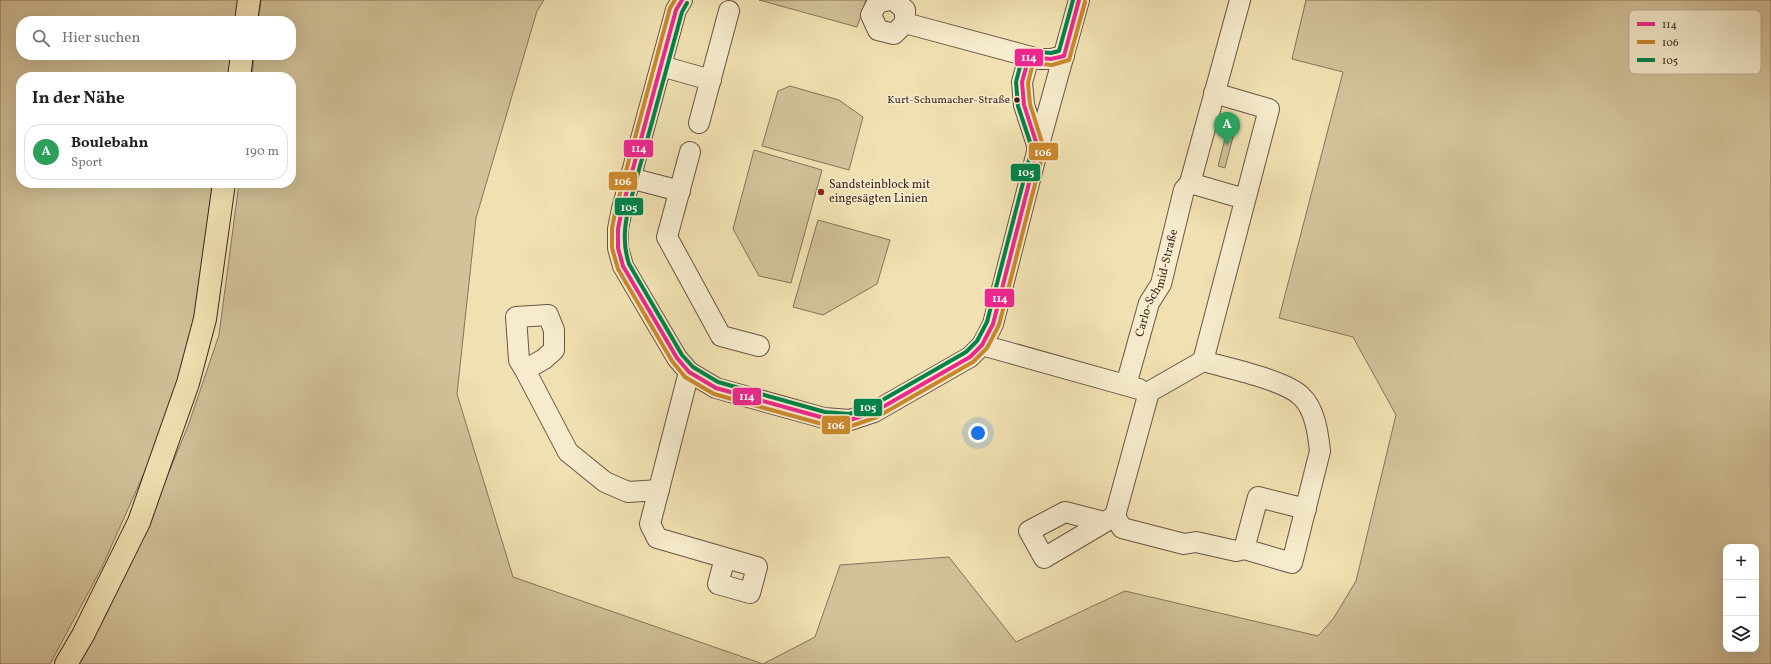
<!DOCTYPE html>
<html lang="de">
<meta charset="utf-8">
<style>
:root{--surface:#fff;--page:#f2f2f2;--text:#202124;--muted:#757577;--line:#e0e0e0;--accent:#ea580c}
body{margin:0;font-family:Vollkorn,serif;background:var(--page);color:var(--text)}
.controls{position:absolute;right:12px;bottom:12px;display:grid;overflow:hidden;border-radius:8px;box-shadow:0 4px 16px #0002}
.controls button{width:36px;height:36px;display:grid;place-items:center;padding:0;border:0;border-bottom:1px solid var(--line);background:var(--surface);color:var(--text);font:20px sans-serif}
.you{position:absolute;left:978px;top:433px;width:14px;height:14px;margin:-10px;border:3px solid #fff;border-radius:50%;background:#1a73e8;box-shadow:0 0 0 6px #1a73e833}
.badge{display:grid;place-items:center;width:26px;height:26px;border-radius:50%;background:var(--accent);color:#fff;font-size:13px;font-weight:700}
.pin{position:absolute;translate:-50% -33px;filter:drop-shadow(0 1px 2px #0008)}
.pin::after{content:'';position:absolute;top:21px;width:14px;height:12px;background:inherit;clip-path:polygon(0 0,100% 0,50% 100%)}
.list{margin:0;padding:0;list-style:none}
h2{display:flex;justify-content:space-between;align-items:center;height:52px;margin:0;padding:0 16px;font-size:17px}
h2 small{font-size:13px;font-weight:400;color:var(--muted)}
.list li{display:grid;grid-template-columns:26px 1fr auto;gap:12px;align-items:center;box-sizing:border-box;height:56px;margin:0 8px 8px;padding:0 8px;border:1px solid var(--line);border-radius:16px}
.list b{display:block;font-size:15px;white-space:nowrap}
.list p{margin:0;font-size:13px;white-space:nowrap;color:var(--muted)}
.list em{font-size:13px;font-style:normal;color:var(--muted)}
.icon{flex:none;width:22px;height:22px;fill:none;stroke:currentColor;stroke-width:2;stroke-linecap:round;stroke-linejoin:round}
.map{position:relative;flex:none;width:1771px;height:664px;overflow:hidden}
.search{position:absolute;background:var(--surface);box-shadow:0 4px 16px #0002;left:16px;top:16px;width:280px;height:44px;display:flex;align-items:center;gap:10px;box-sizing:border-box;padding:0 14px;border-radius:16px;color:var(--muted);font-size:15px}
.panel{position:absolute;background:var(--surface);box-shadow:0 4px 16px #0002;left:16px;top:72px;width:280px;height:116px;border-radius:16px}
.map>svg:first-child{display:block}
.green{fill:#d2c199;stroke:#86735c;fill-rule:evenodd}
.lines{fill:none;stroke-linecap:round;stroke-linejoin:round}
.minor-casing{stroke:#685443;stroke-width:22}
.major-casing{stroke:#3a251e;stroke-width:24}
.minor{stroke:#f6eccd;stroke-width:20}
.major{stroke:#f1e1b2;stroke-width:22}
.bus-1-casing{stroke:#f6eccd;stroke-width:7}
.bus-2-casing{stroke:#f6eccd;stroke-width:7}
.bus-3-casing{stroke:#f6eccd;stroke-width:7}
.bus-1{stroke:#ed2790;stroke-width:4}
.bus-2{stroke:#ca882d;stroke-width:4}
.bus-3{stroke:#008349;stroke-width:4}
.bus-dot{fill:#3a251e;stroke:#f6eccd;stroke-width:1.5}
.poi-dot{fill:#8f2418;stroke:#f6eccd;stroke-width:1.5}
.labels{text-anchor:middle;dominant-baseline:central;stroke-width:3;stroke-linejoin:round;paint-order:stroke}
.bus-label{font-size:11px;fill:#3a251e;stroke:#f6eccd;text-anchor:end}
.poi-label{font-size:12px;fill:#3a251e;stroke:#f6eccd;text-anchor:start}
.street-label{font-size:12px;fill:#3a251e;stroke:#f6eccd}
.key{fill:#f6eccd;stroke:#beb098;stroke-width:1}
.key-label{font-size:11px;fill:#3a251e}
.line-badge{stroke:#f6eccd;stroke-width:1.5}
.badge-label{font-size:11px;text-anchor:middle;font-weight:bold;fill:#fff}
</style>
<div class="map">
<svg width="1771" height="664" viewBox="0 0 1771 664">
<rect width="100%" height="100%" fill="#f1e1b2"/>
<filter id="stains"><feTurbulence type="fractalNoise" baseFrequency=".005" numOctaves="4"/><feColorMatrix values="0 0 0 0 .2 0 0 0 0 .09 0 0 0 0 .02 0 0 0 .5 -.17"/></filter>
<radialGradient id="worn" r=".72"><stop offset=".6" stop-color="#630" stop-opacity="0"/><stop offset="1" stop-color="#630" stop-opacity=".3"/></radialGradient>
<g class="green">
<path d="M0 0H240L237 21H21V55H233L230 77H21V183H217L190 353 154 451 102 567 50 664H0Z"/>
<path d="M261 0H544L537 11 476 218 457 394 513 577 763 664 815 637 840 565 949 557 1016 642 1125 591 1318 636 1333 619 1356 581 1396 415 1353 337 1279 318 1343 72 1292 59 1306 0H1771V664H79L104 619 139 544 188 426 219 335 239 183H291V77H252L254 55H291V21H258ZM1726 547H1756V649H1726Z"/>
<path d="M759 0H866L857 27Z"/>
<path d="M790 86 839 100 863 117 849 170 762 146 778 91Z"/>
<path d="M1229 123 1236 125 1225 168 1218 166Z"/>
<path d="M754 150 822 170 791 283 759 276 733 229Z"/>
<path d="M818 220 890 240 877 284 823 315 793 307Z"/>
</g>
<g class="lines">
<g class="minor-casing">
<g id="minor">
<path d="M682 0 676 10 622 209 618 229V248L623 266 677 358 689 372 716 388 824 418 850 420 874 412 970 357 982 345 993 324 1038 148 1079 0"/>
<path d="M889 0 877 3 871 15 878 30 894 34 905 23V10L894 0"/>
<path d="M905 23 1039 59H1051L1064 56"/>
<path d="M1029 57 1022 82 1024 105 1038 148"/>
<path d="M661 66 711 80"/>
<path d="M699 123 729 11"/>
<path d="M690 152 667 237 721 336 759 346"/>
<path d="M630 178 680 191"/>
<path d="M1190 183 1245 199"/>
<path d="M982 345 1139 389"/>
<path d="M525 370 519 360 516 317 548 315 554 330V350L544 359 525 370 568 452 605 482 628 492 659 490"/>
<path d="M689 372 650 524 657 538 757 567 750 593 718 584 725 558"/>
<path id="s1" d="M1126 385 1149 303 1161 284 1184 190 1190 183 1240 0"/>
<path d="M1115 516 1122 528 1184 544 1196 542 1236 551 1244 549 1292 563 1320 451C1318 433 1315 409 1301 396 1285 380 1227 368 1203 361"/>
<path d="M1104 522 1065 512 1029 531 1044 558 1115 516 1149 392 1203 361 1269 109 1214 93"/>
<path d="M1244 549 1258 497 1306 509"/>
</g>
</g>
<g class="major-casing">
<g id="major">
<path d="M246 21 249 0"/>
<path d="M239 77 242 55"/>
<path d="M66 664 83 635 139 522 188 383 205 319 224 183"/>
</g>
</g>
<use href="#minor" class="minor"/>
<use href="#major" class="major"/>
<g class="bus-1-casing">
<g id="bus-1">
<path d="M682 0 676 10 622 209 618 229V248L623 266 677 358 689 372 716 388 824 418 850 420 874 412 970 357 982 345 993 324 1038 148"/>
<path d="M1038 148 1024 105 1022 82 1029 57 1051 59 1064 56 1079 0"/>
</g>
</g>
<g class="bus-2-casing">
<path id="bus-2" d="M675 0 670 8 616 208 612 228V248L618 269 672 361 685 377 714 394 822 424 851 426 877 417 973 362 987 348 999 325 1044 149 1030 104 1028 83 1033 63 1052 65 1069 60 1085 2"/>
</g>
<g class="bus-3-casing">
<path id="bus-3" d="M687 3 682 12 628 210C624 230 623 245 629 264L682 355 693 367 718 382 825 412 849 414 872 406 966 352 977 341 987 322 1032 148 1018 106 1016 82 1023 55 1028 51 1051 53 1059 51 1073 0"/>
</g>
<use href="#bus-1" class="bus-1"/>
<use href="#bus-2" class="bus-2"/>
<use href="#bus-3" class="bus-3"/>
</g>
<circle class="bus-dot" cx="1017" cy="100" r="3.5"/>
<circle class="poi-dot" cx="821" cy="192" r="4"/>
<g class="labels">
<g class="bus-label">
<text x="1010" y="100">Kurt-Schumacher-Straße</text>
</g>
<g class="poi-label">
<text x="829" y="185">Sandsteinblock mit<tspan x="829" dy="14">eingesägten Linien</tspan></text>
</g>
<g class="street-label">
<text stroke="none"><textPath href="#s1" startOffset="107">Carlo-Schmid-Straße</textPath></text>
</g>
</g>
<rect x="1629" y="10" width="132" height="64" rx="6" class="key"/>
<rect x="1637" y="22" width="18" height="4" fill="#ed2790"/>
<rect x="1637" y="40" width="18" height="4" fill="#ca882d"/>
<rect x="1637" y="58" width="18" height="4" fill="#008349"/>
<g class="key-label">
<text x="1662" y="28">114</text>
<text x="1662" y="46">106</text>
<text x="1662" y="64">105</text>
</g>
<g class="line-badge">
<rect x="1014" y="48" width="30" height="19" rx="4" fill="#ed2790"/>
<rect x="623" y="139" width="31" height="19" rx="4" fill="#ed2790"/>
<rect x="1028" y="142" width="31" height="19" rx="4" fill="#ca882d"/>
<rect x="1010" y="163" width="31" height="19" rx="4" fill="#008349"/>
<rect x="608" y="171" width="30" height="20" rx="4" fill="#ca882d"/>
<rect x="614" y="197" width="30" height="19" rx="4" fill="#008349"/>
<rect x="984" y="288" width="31" height="20" rx="4" fill="#ed2790"/>
<rect x="732" y="387" width="30" height="19" rx="4" fill="#ed2790"/>
<rect x="853" y="398" width="30" height="19" rx="4" fill="#008349"/>
<rect x="821" y="415" width="30" height="20" rx="4" fill="#ca882d"/>
</g>
<g class="badge-label">
<text x="1029" y="61">114</text>
<text x="639" y="152">114</text>
<text x="1043" y="156">106</text>
<text x="1026" y="176">105</text>
<text x="623" y="185">106</text>
<text x="629" y="211">105</text>
<text x="1000" y="302">114</text>
<text x="747" y="400">114</text>
<text x="868" y="411">105</text>
<text x="836" y="429">106</text>
</g>
<rect width="100%" height="100%" filter="url(#stains)"/>
<rect width="100%" height="100%" fill="url(#worn)"/>
</svg>
<div class="controls">
<button>+</button>
<button>−</button>
<button><svg class="icon" aria-label="layers" viewBox="0 0 24 24"><path d="M12 4l9 5-9 5-9-5zM3 14l9 5 9-5"/></svg></button>
</div>
<div class="you"></div>
<div class="pin badge" style="left:1227px;top:145px;background:#2e9e5b">A</div>
<div class="search"><svg class="icon" aria-label="search" viewBox="0 0 24 24"><circle cx="10" cy="10" r="6"/><path d="M15 15l6 6"/></svg>Hier suchen</div>
<section class="panel">
<h2>In der Nähe<small></small></h2>
<ul class="list">
<li><span class="badge" style="background:#2e9e5b">A</span><div><b>Boulebahn</b><p>Sport</p></div><em>190 m</em></li>
</ul>
</section>
</div>
